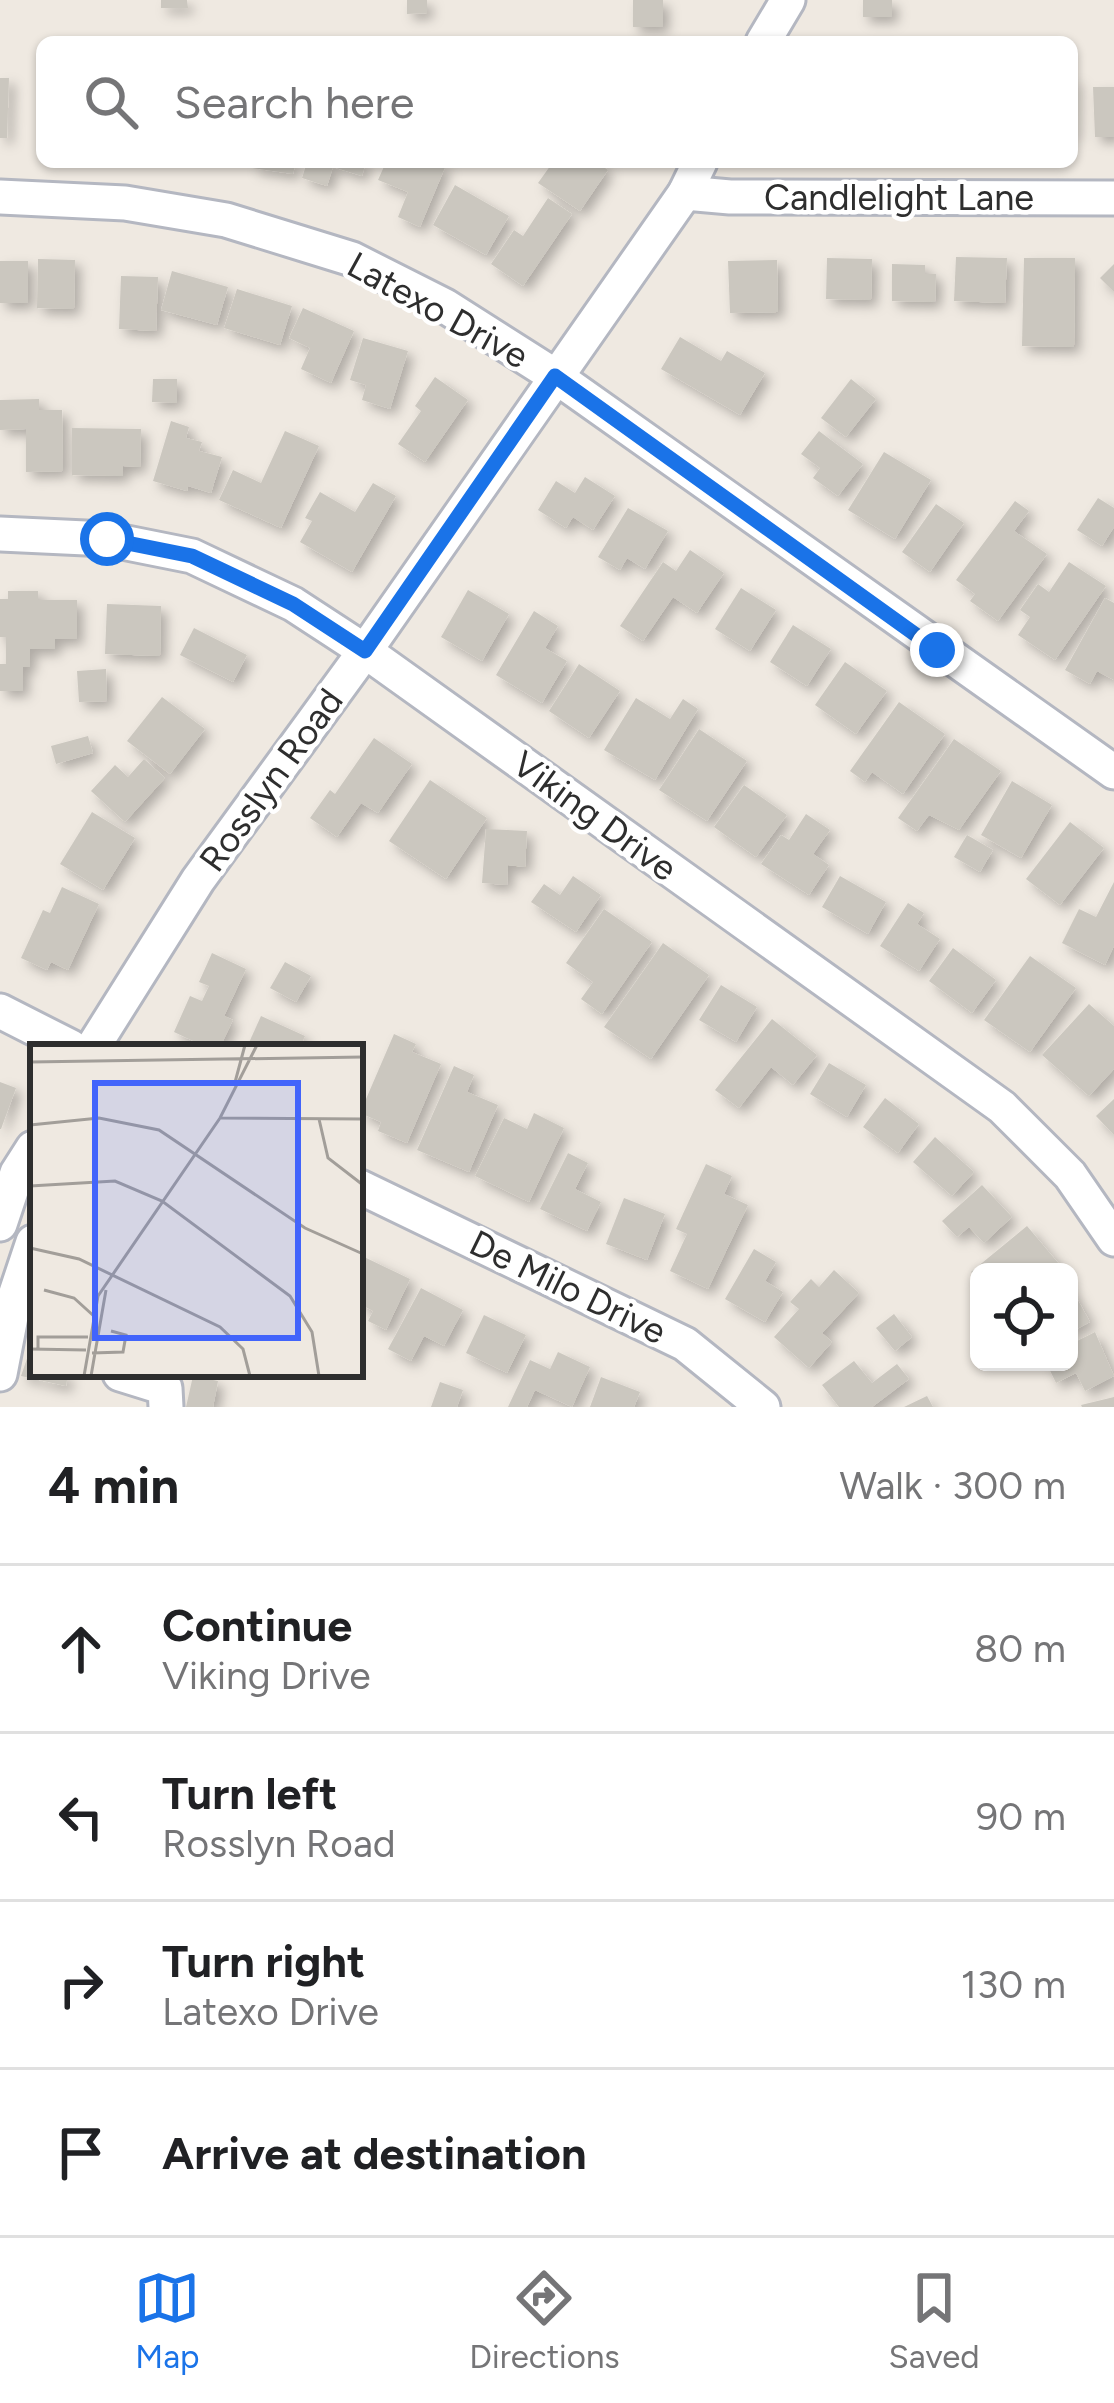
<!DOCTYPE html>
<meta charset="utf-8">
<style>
:root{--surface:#fff;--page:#f6f6f6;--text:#202124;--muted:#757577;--line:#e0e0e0;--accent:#1a73e8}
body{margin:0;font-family:Figtree,sans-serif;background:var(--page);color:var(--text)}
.controls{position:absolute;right:36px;bottom:36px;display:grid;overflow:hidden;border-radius:18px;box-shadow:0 3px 9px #0004}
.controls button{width:108px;height:108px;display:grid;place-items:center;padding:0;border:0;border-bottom:3px solid var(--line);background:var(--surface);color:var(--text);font:60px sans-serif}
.stop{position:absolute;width:36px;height:36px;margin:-27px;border:9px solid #1a73e8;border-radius:50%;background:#fff}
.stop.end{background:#1a73e8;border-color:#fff;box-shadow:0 3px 12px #0008}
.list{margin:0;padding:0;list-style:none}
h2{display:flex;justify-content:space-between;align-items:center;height:156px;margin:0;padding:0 48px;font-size:51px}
h2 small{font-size:39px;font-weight:400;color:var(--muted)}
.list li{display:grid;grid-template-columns:78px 1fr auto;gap:36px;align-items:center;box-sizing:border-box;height:168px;padding:0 48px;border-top:3px solid var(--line)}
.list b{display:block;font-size:45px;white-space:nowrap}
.list p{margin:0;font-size:39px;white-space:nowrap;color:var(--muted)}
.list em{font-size:39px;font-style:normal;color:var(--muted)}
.icon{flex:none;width:66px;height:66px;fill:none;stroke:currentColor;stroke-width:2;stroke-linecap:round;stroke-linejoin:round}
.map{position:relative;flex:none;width:1114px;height:1407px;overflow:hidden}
.search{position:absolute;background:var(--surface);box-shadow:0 3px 9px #0004;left:36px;right:36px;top:36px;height:132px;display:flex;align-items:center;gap:30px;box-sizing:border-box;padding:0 42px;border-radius:18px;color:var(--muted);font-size:45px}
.sheet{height:828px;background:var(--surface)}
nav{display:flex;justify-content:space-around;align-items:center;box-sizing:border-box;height:168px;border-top:3px solid var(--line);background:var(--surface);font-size:33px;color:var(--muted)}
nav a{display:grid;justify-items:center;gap:6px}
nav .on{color:var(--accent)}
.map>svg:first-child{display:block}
.building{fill:#cbc7bf;filter:url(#shadow)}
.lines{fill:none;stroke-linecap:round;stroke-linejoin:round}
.minor-casing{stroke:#b4b7c1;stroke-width:39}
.minor{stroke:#fff;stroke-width:33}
.route{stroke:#1a73e8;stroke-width:15}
.labels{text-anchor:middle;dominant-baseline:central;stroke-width:9;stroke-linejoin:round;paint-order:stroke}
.street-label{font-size:36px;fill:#2e2e2e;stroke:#fff}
.inset-road{fill:none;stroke:#a29e99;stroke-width:3}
.view{fill:#4264fb;fill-opacity:0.15;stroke:#4264fb;stroke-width:6}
.inset-edge{fill:none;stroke:#2e2e2e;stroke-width:6}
</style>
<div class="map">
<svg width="1114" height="1407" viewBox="0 0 1114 1407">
<defs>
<filter id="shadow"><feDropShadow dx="6" dy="6" stdDeviation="6" flood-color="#0004"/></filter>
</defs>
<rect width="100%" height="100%" fill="#efe9e1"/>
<g class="building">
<path d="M161 0H187L188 8H161Z"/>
<path d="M407 0H427V13L407 14Z"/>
<rect x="633" y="0" width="30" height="27"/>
<rect x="863" y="0" width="29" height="17"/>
<path d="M0 78H9L7 138H0Z"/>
<path d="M1072 78H1077L1076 136H1072Z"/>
<path d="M1093 87H1114V137H1095Z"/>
<path d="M253 162H296L293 174 252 168Z"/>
<path d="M307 162H366L362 176 333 167 327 186 302 178Z"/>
<path d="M386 162 446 165 420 227 398 217 408 192 378 180Z"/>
<path d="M553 162H596L608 170 580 211 538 183Z"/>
<path d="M455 185 509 216 486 255 433 225Z"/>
<path d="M548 198 572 214 523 286 491 264 514 230 523 236Z"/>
<path d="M956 257 1007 258 1005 303 954 301Z"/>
<path d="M827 258 872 259 871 300 826 299Z"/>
<path d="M1024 258H1075L1074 347 1022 346Z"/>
<path d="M38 259 75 260 74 309 37 308Z"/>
<path d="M777 260 778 312 730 313 728 261Z"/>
<rect x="0" y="261" width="28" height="42"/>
<path d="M892 264 925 265V274H936L935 302 892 301Z"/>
<path d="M1114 264V292L1100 278Z"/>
<path d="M172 271 228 287 217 325 161 310Z"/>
<path d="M121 276 158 277 156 331 119 329Z"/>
<path d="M237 289 292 306 280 345 224 328Z"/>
<path d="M303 308 354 331 331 383 301 369 310 348 289 338Z"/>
<path d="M680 337 721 361 727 351 765 373 740 415 661 369Z"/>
<path d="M363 338 408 351 390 409 362 400 366 385 350 380Z"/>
<path d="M435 377 468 400 425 462 398 444 421 411 415 406Z"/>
<path d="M153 379H177V403L152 402Z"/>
<path d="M851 379 876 399 846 437 821 418Z"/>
<path d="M39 399V410H62L63 471 26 472V429L0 430V400Z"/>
<path d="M171 421 189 427 186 438 202 442 199 451 222 457 211 493 188 486 187 491 153 481Z"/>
<path d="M72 428 141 429 140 467 123 466V476L72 475Z"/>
<path d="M285 431 319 446 281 528 219 500 233 470 261 483Z"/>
<path d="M819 431 863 464 838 496 813 478 820 468 801 454Z"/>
<path d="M884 452 931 480 895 539 848 510Z"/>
<path d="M585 477 615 496 593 530 573 517 566 528 538 510 556 481 575 493Z"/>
<path d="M373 483 396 496 352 572 300 542 312 521 305 518 320 492 355 512Z"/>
<path d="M1098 498 1114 508V527L1102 546 1077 530Z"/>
<path d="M1015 501 1029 511 1014 531 1047 554 998 621 970 601 975 594 956 580Z"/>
<path d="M936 504 964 523 930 572 902 552Z"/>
<path d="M628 508 668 531 645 569 627 558 620 570 598 557Z"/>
<path d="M690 550 724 573 697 613 673 597 643 641 620 626 663 562 676 571Z"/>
<path d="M1069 562 1106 586 1055 660 1018 635 1030 617 1020 610 1038 584 1049 592Z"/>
<path d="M741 588 776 610 750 651 715 629Z"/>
<path d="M468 590 509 614 482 661 441 637Z"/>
<path d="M8 591H38V600H77V639H55V649H30V667H23V691H0V664H6V637H0V599H8Z"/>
<path d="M1105 598 1114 603V680L1097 671 1090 684 1065 670Z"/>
<path d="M107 604 161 606 160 656 105 654Z"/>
<path d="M534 611 558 626 545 648 567 661 542 703 496 675Z"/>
<path d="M793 625 831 649 807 686 770 662Z"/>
<path d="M194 628 247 655 233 682 180 655Z"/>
<path d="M845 662 887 691 856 734 815 705Z"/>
<path d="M579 664 620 691 589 738 549 711Z"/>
<path d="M106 669 107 701 79 702 77 671Z"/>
<path d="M162 697 205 729 170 774 127 741Z"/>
<path d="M636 698 670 719 683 699 698 709 655 780 604 750Z"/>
<path d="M899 702 945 734 903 794 872 772 865 782 850 771Z"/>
<path d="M699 729 747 761 707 821 659 790Z"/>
<path d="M88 736 93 753 56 764 51 746Z"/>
<path d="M374 738 412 764 378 813 361 803 337 837 310 818 330 790 335 794Z"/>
<path d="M954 739 1001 771 959 830 929 815 917 831 898 818Z"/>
<path d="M144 759 165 778 125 822 91 791 115 765 128 777Z"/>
<path d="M430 780 487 818 446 879 389 841Z"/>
<path d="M1012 781 1052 805 1021 858 981 835Z"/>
<path d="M744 785 787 815 756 857 714 827Z"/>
<path d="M92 812 135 838 103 890 60 864Z"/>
<path d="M806 814 830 830 813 854 829 865 809 895 761 864 781 835 789 840Z"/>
<path d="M1070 822 1104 848 1060 905 1026 879Z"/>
<path d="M486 829 527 831 525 867 508 865 507 885 482 883Z"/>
<path d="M967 835 993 850 980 872 954 857Z"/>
<path d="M573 876 601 895 576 932 531 902 544 884 560 895Z"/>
<path d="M840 876 886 902 868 934 822 907Z"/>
<path d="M1114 882V946L1105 965 1062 943 1079 909 1096 917Z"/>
<path d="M62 887 99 904 68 970 51 962 47 970 21 958 43 910 50 913Z"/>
<path d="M908 903 924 913 917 924 940 939 919 971 880 946Z"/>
<path d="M604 909 652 942 602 1014 581 999 593 982 566 963Z"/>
<path d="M663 943 709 975 651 1059 604 1027Z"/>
<path d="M953 948 996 980 972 1013 929 981Z"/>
<path d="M212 953 246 969 224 1016 233 1020 220 1047H206L174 1032 190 996 202 1001 209 986 199 982Z"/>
<path d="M1030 956 1076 988 1030 1052 984 1020Z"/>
<path d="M285 962 311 976 296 1002 270 988Z"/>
<path d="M721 985 757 1007 736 1042 699 1020Z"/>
<path d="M1089 1004 1114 1026V1069L1089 1096 1042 1055Z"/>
<path d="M261 1016 305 1036 300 1047H247Z"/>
<path d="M772 1019 817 1055 793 1085 771 1067 739 1108 715 1090Z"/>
<path d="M394 1034 416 1044 412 1052 441 1064 407 1143 378 1131 381 1122 360 1113Z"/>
<path d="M829 1063 866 1085 847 1117 810 1094Z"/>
<path d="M454 1066 474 1075 467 1092 498 1105 469 1172 417 1150Z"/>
<path d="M0 1082 16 1088 1 1129H0Z"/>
<path d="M885 1098 919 1124 898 1153 863 1127Z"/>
<path d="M1114 1099V1135L1096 1116Z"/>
<path d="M534 1113 564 1128 529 1202 475 1176 504 1118 527 1129Z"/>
<path d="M935 1137 974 1172 952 1196 913 1162Z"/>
<path d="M568 1153 588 1163 575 1189 601 1202 587 1231 540 1209Z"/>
<path d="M706 1164 732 1176 724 1194 748 1205 708 1289 670 1271 687 1234 676 1229Z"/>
<path d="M982 1185 1012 1217 984 1243 969 1227 957 1237 942 1221Z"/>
<path d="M624 1198 665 1214 647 1260 606 1244Z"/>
<path d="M1027 1226 1059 1264 1050 1272H979V1278L971 1272Z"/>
<path d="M754 1249 776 1262 765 1281 783 1292 765 1322 725 1299Z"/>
<path d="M364 1257 410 1279 386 1330 368 1321 373 1311 360 1304V1265Z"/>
<path d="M834 1270 859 1293 822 1333 832 1342 809 1368 774 1337 799 1309 790 1302 811 1279 819 1287Z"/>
<path d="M1069 1284 1090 1322 1069 1333Z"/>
<path d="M421 1288 463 1310 444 1346 424 1336 411 1361 388 1349Z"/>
<path d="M894 1314 912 1337 895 1351 876 1328Z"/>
<path d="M484 1315 526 1335 507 1373 466 1353Z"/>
<path d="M1095 1332 1114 1376 1085 1391 1076 1373 1056 1383 1046 1362H1069V1345Z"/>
<path d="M31 1347 33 1374H68L66 1386 21 1376Z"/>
<path d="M558 1352 590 1367 572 1407 535 1390 527 1407H508L530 1360 550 1369Z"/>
<path d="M854 1361 872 1383 897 1364 909 1379 872 1407H839L822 1385Z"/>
<path d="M193 1376 218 1381 213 1407H186Z"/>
<path d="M601 1377 640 1392 634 1407H590Z"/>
<path d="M440 1382 463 1390 457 1407H431Z"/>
<path d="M927 1396 933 1407H904Z"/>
<path d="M1114 1397V1407H1082L1081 1405Z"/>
</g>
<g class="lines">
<g class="minor-casing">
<g id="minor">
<path d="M763 42 788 0"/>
<path d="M685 193 730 197 1114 198"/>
<path d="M0 197 125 203 226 220 352 259 445 306 555 376 1114 772"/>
<path d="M0 534 107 539 192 556 293 604 365 651 1002 1107 1070 1175 1114 1239"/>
<path d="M0 1011 71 1047"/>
<path d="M93 1047 198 880 365 651 685 193 700 162"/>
<path d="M360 1187 685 1344 763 1407"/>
<path d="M0 1224 17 1173 33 1148"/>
<path d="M0 1374 15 1296 33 1242"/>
<path d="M120 1374 165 1388 166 1407"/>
</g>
</g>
<use href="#minor" class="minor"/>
</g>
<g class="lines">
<path class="route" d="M107 539 192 556 293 604 365 651 555 376 937 650"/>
</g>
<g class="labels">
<g class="street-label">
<text x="899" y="197">Candlelight Lane</text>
<text transform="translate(438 310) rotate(29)">Latexo Drive</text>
<text transform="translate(271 780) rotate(-54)">Rosslyn Road</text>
<text transform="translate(595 816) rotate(36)">Viking Drive</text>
<text transform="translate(568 1287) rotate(26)">De Milo Drive</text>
</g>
</g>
<g transform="translate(30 1044)">
<rect width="333" height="333" fill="#efe9e1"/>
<path class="inset-road" d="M0 18 333 13M204 42 215 1M191 74 333 75M289 75 298 114 333 141M0 81 69 74 129 86 275 184 333 210M0 142 85 137 132 157 260 252 282 288 289 332M0 204 49 215 190 283 213 305 220 332M14 246 44 254 66 274M0 305 56 306M8 305V293H58M62 309 93 308 96 291 81 287M54 332 68 252 190 74 227 1M61 332 76 246"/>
<path class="view" d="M65 39H268V294H65Z"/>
<rect width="333" height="333" class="inset-edge"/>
</g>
</svg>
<div class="controls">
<button><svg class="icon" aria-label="locate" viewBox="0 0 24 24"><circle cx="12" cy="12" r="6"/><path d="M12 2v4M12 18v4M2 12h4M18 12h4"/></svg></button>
</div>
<div class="stop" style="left:107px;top:539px"></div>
<div class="stop end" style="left:937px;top:650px"></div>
<div class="search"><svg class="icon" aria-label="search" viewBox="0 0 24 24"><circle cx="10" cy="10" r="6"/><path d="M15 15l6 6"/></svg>Search here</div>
</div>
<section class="sheet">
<h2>4 min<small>Walk · 300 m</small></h2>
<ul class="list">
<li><svg class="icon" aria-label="ahead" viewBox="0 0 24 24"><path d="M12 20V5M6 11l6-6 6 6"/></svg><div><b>Continue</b><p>Viking Drive</p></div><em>80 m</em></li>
<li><svg class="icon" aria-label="left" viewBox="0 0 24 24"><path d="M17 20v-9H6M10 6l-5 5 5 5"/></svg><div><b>Turn left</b><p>Rosslyn Road</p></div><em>90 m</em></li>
<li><svg class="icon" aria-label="right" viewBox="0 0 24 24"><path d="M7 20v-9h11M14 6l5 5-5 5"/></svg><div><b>Turn right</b><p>Latexo Drive</p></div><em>130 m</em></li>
<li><svg class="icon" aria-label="arrive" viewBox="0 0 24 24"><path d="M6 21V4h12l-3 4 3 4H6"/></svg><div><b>Arrive at destination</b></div></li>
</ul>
</section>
<nav>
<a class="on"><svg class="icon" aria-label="map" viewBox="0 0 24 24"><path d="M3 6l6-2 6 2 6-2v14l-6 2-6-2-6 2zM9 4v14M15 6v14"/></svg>Map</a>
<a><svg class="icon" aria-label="directions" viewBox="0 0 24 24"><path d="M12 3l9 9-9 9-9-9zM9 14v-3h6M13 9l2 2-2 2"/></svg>Directions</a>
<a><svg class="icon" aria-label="saved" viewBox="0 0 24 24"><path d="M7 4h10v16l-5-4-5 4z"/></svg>Saved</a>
</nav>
